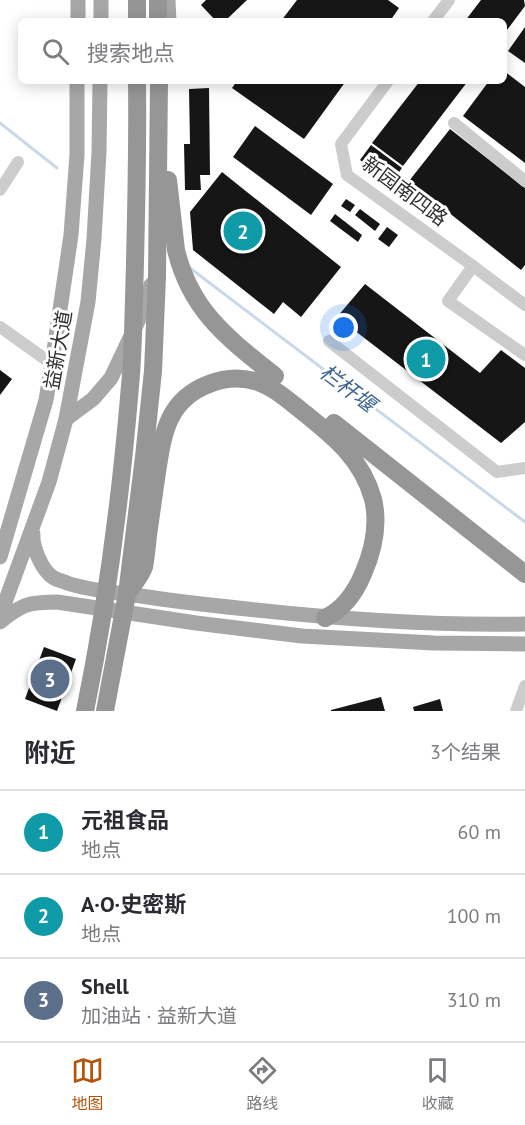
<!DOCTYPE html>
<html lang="zh">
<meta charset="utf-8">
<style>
:root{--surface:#fff;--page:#f2f2f3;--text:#2b2b33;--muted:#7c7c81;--line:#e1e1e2;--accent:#b45309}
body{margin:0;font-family:"PT Sans","Noto Sans SC",sans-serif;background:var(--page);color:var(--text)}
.you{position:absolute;left:344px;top:328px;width:21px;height:21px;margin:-15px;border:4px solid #fff;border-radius:50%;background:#1a73e8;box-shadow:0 0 0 9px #1a73e833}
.badge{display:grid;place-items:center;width:39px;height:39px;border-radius:50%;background:var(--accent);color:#fff;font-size:20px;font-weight:700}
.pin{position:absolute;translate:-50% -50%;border:3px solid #fff;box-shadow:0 2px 6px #0006}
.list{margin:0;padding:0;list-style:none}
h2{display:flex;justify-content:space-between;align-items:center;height:78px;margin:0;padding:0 24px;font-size:26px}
h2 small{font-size:20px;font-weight:400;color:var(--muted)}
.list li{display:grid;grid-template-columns:39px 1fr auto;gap:18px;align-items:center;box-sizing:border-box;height:84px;padding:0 24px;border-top:2px solid var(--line)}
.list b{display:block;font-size:22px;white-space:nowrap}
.list p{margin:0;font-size:20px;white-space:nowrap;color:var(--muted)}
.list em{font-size:20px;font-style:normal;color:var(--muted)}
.icon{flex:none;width:33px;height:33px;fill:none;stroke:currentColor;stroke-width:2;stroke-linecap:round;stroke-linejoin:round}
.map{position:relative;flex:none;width:525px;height:711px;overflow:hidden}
.search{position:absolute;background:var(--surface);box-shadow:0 3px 15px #0003;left:18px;right:18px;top:18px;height:66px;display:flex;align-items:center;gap:15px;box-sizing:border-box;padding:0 21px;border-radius:9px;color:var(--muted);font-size:22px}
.sheet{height:330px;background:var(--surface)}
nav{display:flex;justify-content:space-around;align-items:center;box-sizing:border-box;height:84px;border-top:2px solid var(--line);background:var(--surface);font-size:16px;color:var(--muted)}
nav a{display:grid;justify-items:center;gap:3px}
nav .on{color:var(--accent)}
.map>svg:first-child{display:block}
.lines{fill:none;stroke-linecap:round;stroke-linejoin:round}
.stream{stroke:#c9d9eb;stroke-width:3}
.building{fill:#161616}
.minor{stroke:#ccc;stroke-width:12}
.major{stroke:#a7a7a7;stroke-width:15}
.highway{stroke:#969696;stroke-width:18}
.highway-bridge{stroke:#969696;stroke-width:18}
.labels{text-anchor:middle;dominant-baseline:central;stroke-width:6;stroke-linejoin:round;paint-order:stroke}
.street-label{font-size:20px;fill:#2f2f2f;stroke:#fff}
.water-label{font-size:21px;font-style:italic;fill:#3d6590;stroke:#fff}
</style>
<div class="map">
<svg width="525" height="711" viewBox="0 0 525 711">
<rect width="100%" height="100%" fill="#fff"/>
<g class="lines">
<g class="stream">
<path d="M0 123 57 168"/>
<path d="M190 268 525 522"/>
</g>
</g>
<g class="building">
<path d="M206 0H247L225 21H216L201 5Z"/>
<path d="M297 0H388L399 8 390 21H281Z"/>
<path d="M481 0H524L525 6 504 34V21H465Z"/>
<path d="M525 27V63L508 51Z"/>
<path d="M504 71 525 87V163L463 116 489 81H504Z"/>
<path d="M237 81H346L304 139 232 88Z"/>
<path d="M420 81H468L403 166 372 143Z"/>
<path d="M209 88 210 175H200L201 190H185L184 144H190L189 89Z"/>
<path d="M255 126 333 184 311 215 233 157Z"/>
<path d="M450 129 525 188V265L521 270 409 181Z"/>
<path d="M371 145 402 168 391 183 360 160Z"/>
<path d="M222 172 341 267 301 317 283 302 274 314 193 250 190 212Z"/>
<path d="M346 199 355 205 350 212 341 206Z"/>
<path d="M360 209 380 224 375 231 355 215Z"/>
<path d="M335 214 362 235 358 242 330 221Z"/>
<path d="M387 227 398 235 389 247 378 239Z"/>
<path d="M365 284 480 373 501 350 525 368V422L501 443 337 317Z"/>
<path d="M0 370 12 379 0 395Z"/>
<path d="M44 647 76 659 57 711 25 699Z"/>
<path d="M381 697 385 711H331V710Z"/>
<path d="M440 699 443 711H414L413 707Z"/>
</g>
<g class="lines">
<g class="minor">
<path d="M433 21 449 0"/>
<path d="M388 81 341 144 347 175 473 266 525 305"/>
<path d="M454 123 525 181"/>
<path d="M0 190 18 162"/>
<path d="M473 266 448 301 525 355"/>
<path d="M0 327 52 364"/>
<path d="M329 341 497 472 525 468"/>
<path d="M516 711 525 686"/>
</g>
<g class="major">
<path d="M168 0 169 21"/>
<path d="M78 21V0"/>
<path d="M101 21V0"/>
<path d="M66 419 93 399 111 378 148 300 151 285"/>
<path d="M33 534C32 547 42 571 54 578 57 580 63 581 67 583 88 590 111 592 134 595 172 601 209 605 247 609 339 619 432 626 525 624"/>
<path d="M0 557 46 400 52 364 71 235 77 155V81"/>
<path d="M0 616 49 482 66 419 88 302 94 239 99 152 100 81"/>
<path d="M0 622C22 604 29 602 57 602L196 623 302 636 434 643 525 644"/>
</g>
<g class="highway">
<path d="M137 0V21"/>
<path d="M158 0V21"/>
<path d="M334 423 525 574"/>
<path d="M127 594C132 586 141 576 144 567 146 557 147 546 148 535 151 514 154 493 157 472 163 434 167 400 209 384 224 378 242 377 258 382 275 388 289 401 303 412 334 437 362 459 373 499 379 524 373 551 363 574 355 593 344 609 325 618"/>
</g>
<g class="highway-bridge">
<path d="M168 180 176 250C191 312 229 339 275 376"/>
<path d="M85 711C107 604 121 495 130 386 133 357 133 328 134 300 136 227 138 154 137 81"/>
<path d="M105 711 127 594 144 457 153 371 157 277 159 81"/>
</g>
</g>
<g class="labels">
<g class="street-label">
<text transform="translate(405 191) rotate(37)">新园南四路</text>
<text transform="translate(58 350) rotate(-80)">益新大道</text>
</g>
<g class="water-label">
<text transform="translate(348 388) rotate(37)">栏杆堰</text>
</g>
</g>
</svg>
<div class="you"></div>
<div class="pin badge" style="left:426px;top:359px;background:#0f9aa8">1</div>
<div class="pin badge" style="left:243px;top:231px;background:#0f9aa8">2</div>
<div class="pin badge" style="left:50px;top:679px;background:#5c6f8a">3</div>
<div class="search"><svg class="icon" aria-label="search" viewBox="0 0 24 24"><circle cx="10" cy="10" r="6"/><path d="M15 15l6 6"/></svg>搜索地点</div>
</div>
<section class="sheet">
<h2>附近<small>3个结果</small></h2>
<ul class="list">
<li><span class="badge" style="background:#0f9aa8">1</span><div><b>元祖食品</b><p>地点</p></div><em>60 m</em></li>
<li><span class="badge" style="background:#0f9aa8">2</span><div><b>A·O·史密斯</b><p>地点</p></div><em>100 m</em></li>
<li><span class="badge" style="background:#5c6f8a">3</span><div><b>Shell</b><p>加油站 · 益新大道</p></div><em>310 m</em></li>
</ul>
</section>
<nav>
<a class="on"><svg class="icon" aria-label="map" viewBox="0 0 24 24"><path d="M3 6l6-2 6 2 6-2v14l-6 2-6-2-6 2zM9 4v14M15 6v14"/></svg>地图</a>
<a><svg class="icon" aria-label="directions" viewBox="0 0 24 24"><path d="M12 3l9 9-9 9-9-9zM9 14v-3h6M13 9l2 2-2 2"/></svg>路线</a>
<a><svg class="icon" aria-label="saved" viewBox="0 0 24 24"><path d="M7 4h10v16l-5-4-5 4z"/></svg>收藏</a>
</nav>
